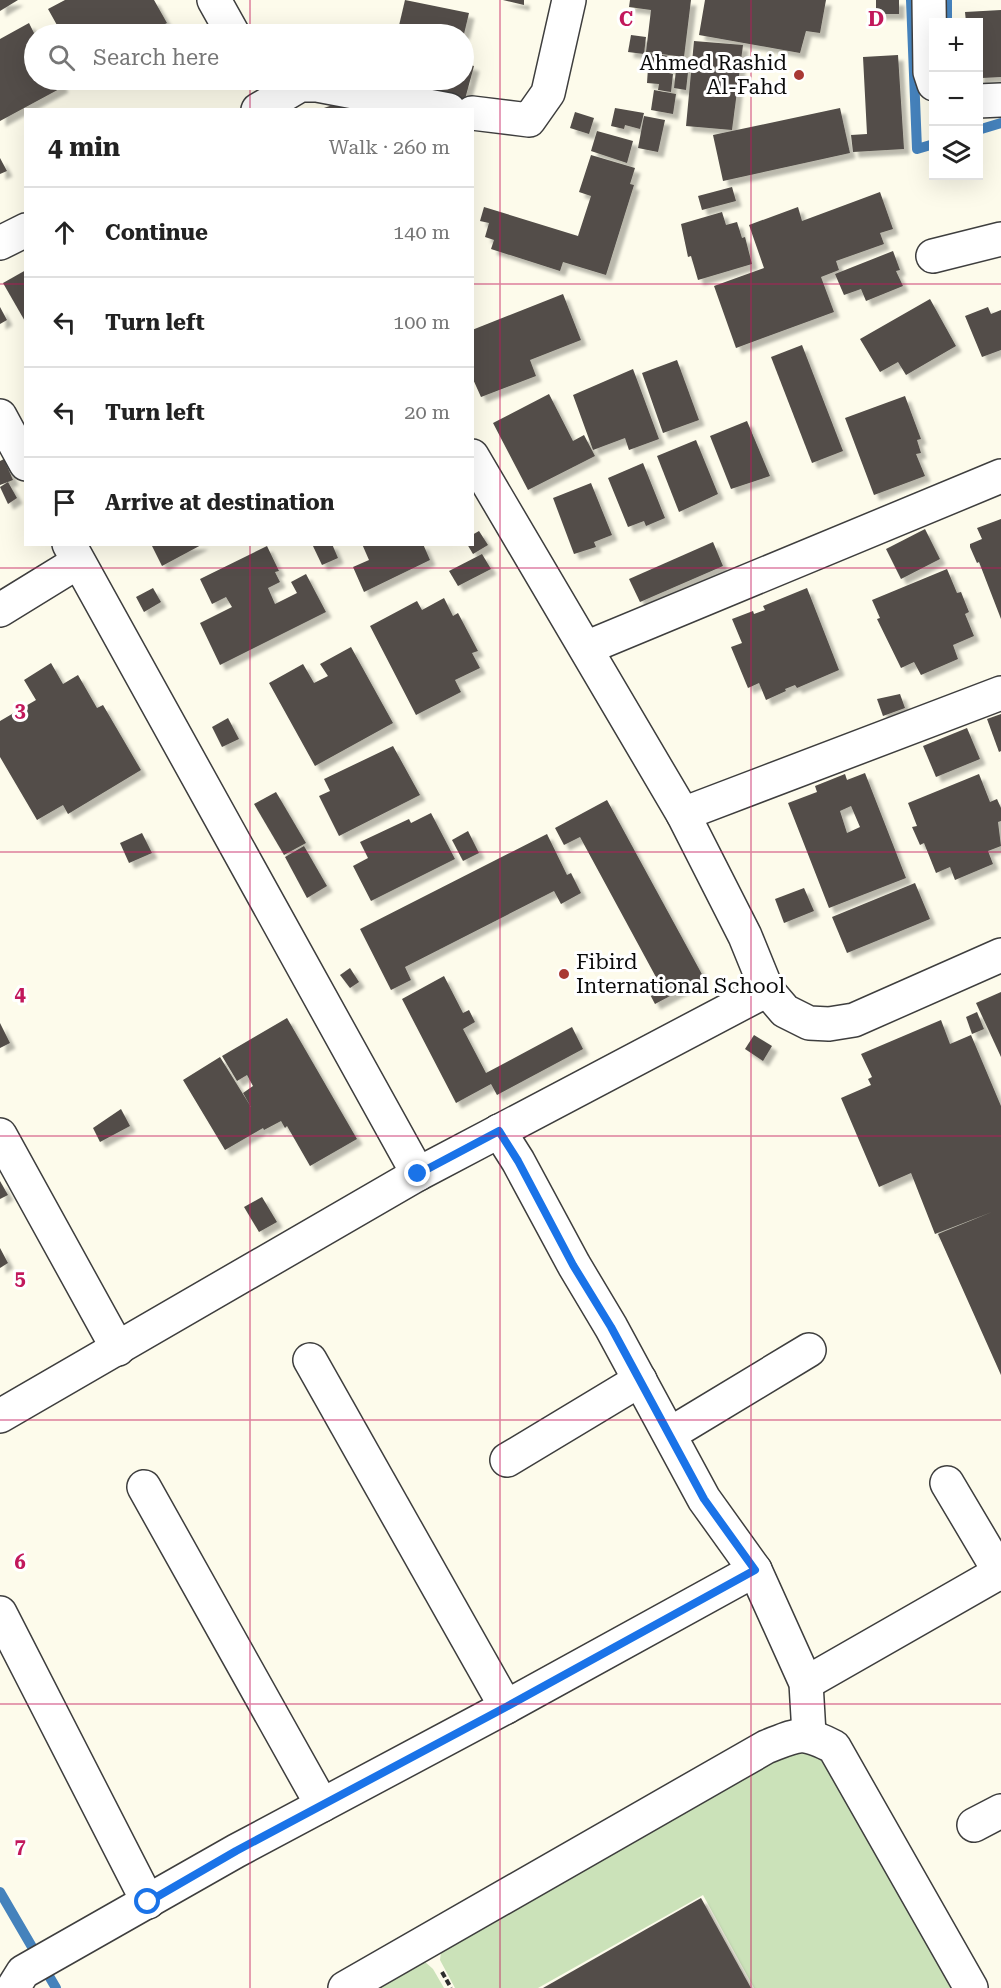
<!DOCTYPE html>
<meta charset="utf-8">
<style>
:root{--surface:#fff;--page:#f2f2f2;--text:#222;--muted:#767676;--line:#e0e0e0}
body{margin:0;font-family:"Roboto Serif",serif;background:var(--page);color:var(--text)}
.controls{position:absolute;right:18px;top:18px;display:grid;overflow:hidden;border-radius:0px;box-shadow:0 6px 24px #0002}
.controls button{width:54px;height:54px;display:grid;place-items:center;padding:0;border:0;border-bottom:2px solid var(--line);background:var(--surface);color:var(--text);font:30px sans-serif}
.stop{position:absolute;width:18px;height:18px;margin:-14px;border:4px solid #1a73e8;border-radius:50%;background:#fff}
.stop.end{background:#1a73e8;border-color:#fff;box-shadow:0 2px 6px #0008}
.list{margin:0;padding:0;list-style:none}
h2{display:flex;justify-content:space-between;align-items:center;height:78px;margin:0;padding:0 24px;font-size:26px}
h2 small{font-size:20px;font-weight:400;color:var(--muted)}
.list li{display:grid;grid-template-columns:39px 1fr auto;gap:18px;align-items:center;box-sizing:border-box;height:90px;padding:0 24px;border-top:2px solid var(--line)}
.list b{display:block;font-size:22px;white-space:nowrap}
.list em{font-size:20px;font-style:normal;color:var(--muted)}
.icon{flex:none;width:33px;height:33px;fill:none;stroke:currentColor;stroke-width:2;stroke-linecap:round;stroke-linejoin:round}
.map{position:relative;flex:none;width:1001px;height:1988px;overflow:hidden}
.search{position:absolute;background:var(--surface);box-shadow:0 6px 24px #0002;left:24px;top:24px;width:450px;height:66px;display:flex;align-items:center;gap:15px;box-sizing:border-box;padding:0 21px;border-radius:33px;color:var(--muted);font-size:22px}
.panel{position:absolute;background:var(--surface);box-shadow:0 6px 24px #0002;left:24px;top:108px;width:450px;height:438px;border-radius:0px}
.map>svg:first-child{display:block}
.green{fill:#cbe2b9}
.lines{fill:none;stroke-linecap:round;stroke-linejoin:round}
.stream{stroke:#4582bc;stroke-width:10}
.building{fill:#524d48;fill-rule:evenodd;filter:url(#shadow)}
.minor-casing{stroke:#3e3e3e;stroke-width:36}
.path{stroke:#2d2d2d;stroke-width:4;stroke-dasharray:6 3;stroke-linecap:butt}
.minor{stroke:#fff;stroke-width:33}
.route{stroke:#1a73e8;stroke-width:8}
.grid{fill:none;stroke:#c2185b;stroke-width:1.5;stroke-opacity:0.55}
.poi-dot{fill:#a93934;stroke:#fff;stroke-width:2}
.labels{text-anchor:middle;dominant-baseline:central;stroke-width:6;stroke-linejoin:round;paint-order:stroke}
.poi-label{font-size:21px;fill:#0b0b0b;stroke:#fff;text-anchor:end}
.grid-label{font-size:20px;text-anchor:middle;font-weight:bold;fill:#c2185b;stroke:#fff;stroke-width:6;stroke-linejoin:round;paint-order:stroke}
</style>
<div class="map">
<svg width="1001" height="1988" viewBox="0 0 1001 1988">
<defs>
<filter id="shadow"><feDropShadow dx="5.5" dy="5.5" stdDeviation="1.5" flood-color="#0004"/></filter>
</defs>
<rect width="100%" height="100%" fill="#fdfbeb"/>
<g class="green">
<path d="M794 1751 810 1752 823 1758 960 1988H754L703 1895 538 1988H455L440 1960 442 1943Z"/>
<path d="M424 1961 433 1969 444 1988H366Z"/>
</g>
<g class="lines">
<g class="stream">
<path d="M911 0 917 149 934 144"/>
<path d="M947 22V0"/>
<path d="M978 130 1001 123"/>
<path d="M0 1892 56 1988"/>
</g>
</g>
<g class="building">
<path d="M0 0H18L0 11Z"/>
<path d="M65 0H154L167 23 152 31 154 34H62L48 9Z"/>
<path d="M405 0 469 13 464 34H397Z"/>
<path d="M503 0H524V5Z"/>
<path d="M630 0H691L684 57 646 52 651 10 629 7Z"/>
<path d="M705 0H826L820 33 806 31 800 53 699 35Z"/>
<rect x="876" y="0" width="23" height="14"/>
<path d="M1001 10V77L982 78V86H978V22H966L965 12Z"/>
<path d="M29 23 34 33V80H59L63 87 0 121V39Z"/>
<path d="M631 35 646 37 644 54 628 52Z"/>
<path d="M694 41 743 45 732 130 686 126Z"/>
<path d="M650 53 661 55 659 67 648 66Z"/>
<path d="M662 55 677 57V62L689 64 686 90 674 88 676 70 660 68Z"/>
<path d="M898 55 904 149 853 152 851 135 867 134 863 57Z"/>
<path d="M464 63 474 66 465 99 386 80H464Z"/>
<path d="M648 68 673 74 671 92 658 90 659 84 647 83Z"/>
<path d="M654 90 676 94 673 114 651 110Z"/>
<path d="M350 99 354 110H321V109Z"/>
<path d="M615 108 644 113 640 129 625 125 624 129 611 126Z"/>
<path d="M840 108 850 153 723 181 713 135Z"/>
<path d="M575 112 594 118 589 134 570 128Z"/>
<path d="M644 116 665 120 658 152 638 148Z"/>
<path d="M597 131 633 141 627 163 591 151Z"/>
<path d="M591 155 635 168 630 184 634 185 606 275 563 262 560 271 491 249 494 240 485 237 489 223 480 221 484 207 578 236 591 196 579 192Z"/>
<path d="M0 158 7 171 0 174Z"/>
<path d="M732 187 736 201 702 210 698 196Z"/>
<path d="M880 192 893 229 880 233 884 244 836 261 839 270 821 277 834 312 736 348 714 286 764 268 749 225 798 207 802 221Z"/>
<path d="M722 212 726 225 737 222 742 238 745 237 752 264 698 280 691 256 688 257 681 224Z"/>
<path d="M893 251 900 270 896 271 903 286 866 301 861 289 844 295 835 274Z"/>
<path d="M26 270V323L3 283Z"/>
<path d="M563 294 581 340 530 360 536 376 481 397 472 377V330Z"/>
<path d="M930 299 956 346 906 375 898 362 880 372 860 339Z"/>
<path d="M0 307 7 320 0 324Z"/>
<path d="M988 307 991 314 1001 310V350L982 357 965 316Z"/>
<path d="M802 345 843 451 812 463 771 357Z"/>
<path d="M677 360 699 420 663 433 642 373Z"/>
<path d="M633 369 659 439 629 450 625 438 593 450 573 395Z"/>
<path d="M549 394 573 441 584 435 595 456 528 490 493 423Z"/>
<path d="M905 396 921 439 917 440 921 453 916 454 925 476 874 495 845 418Z"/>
<path d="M747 421 770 476 731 489 710 436Z"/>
<path d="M696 440 718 494 679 512 657 456Z"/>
<path d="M4 459 13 480 0 485V461Z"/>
<path d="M643 463 665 518 646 526 644 521 628 527 608 478Z"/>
<path d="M8 482 17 498 8 504 0 487Z"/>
<path d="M591 483 612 535 594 542 596 547 574 554 553 498Z"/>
<path d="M1001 519V619L979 562 977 563 970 547V544L982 539 977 528Z"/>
<path d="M925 529 940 559 901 579 886 549Z"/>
<path d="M479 531 488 545 473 554 467 544H472V535Z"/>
<path d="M713 542 723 566 640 602 629 579Z"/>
<path d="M151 544H203L162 566Z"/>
<path d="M312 544H332L338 558 322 565Z"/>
<path d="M362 544H423L430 560 364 592 353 567 369 560Z"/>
<path d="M267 546 279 571 275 572 280 582 268 588 275 604 297 593 291 582 306 574 326 612 220 665 200 623 232 607 226 597 212 604 200 579Z"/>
<path d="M482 554 491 569 458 586 449 571Z"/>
<path d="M947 569 957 593 961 592 969 612 965 614 974 636 953 645 958 659 921 675 914 662 901 668 877 619 880 618 872 600Z"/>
<path d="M153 588 161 602 144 612 136 597Z"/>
<path d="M807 588 839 670 797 688 795 685 785 689 786 691 766 700 759 683 748 688 731 647 742 643 732 619 753 611 754 614 765 610 763 606Z"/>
<path d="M444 598 453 616 458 613 478 651 472 653 480 668 455 680 461 692 416 715 370 626 417 601 422 610Z"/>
<path d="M351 647 393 723 315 766 269 683 303 664 314 683 328 676 320 664Z"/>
<path d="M51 663 63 684 78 675 97 708 103 705 141 770 68 814 63 805 37 820 0 757V721L36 700 24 680Z"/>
<path d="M900 694 905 708 883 716 877 699Z"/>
<path d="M1001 714V751L999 752 987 719Z"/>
<path d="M228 718 239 739 222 747 212 727Z"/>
<path d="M967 728 980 759 936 777 923 746Z"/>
<path d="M393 746 420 795 339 836 319 796 330 791 324 779Z"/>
<path d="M865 773 906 878 829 908 788 803 817 792 815 786 845 774 847 780ZM851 806 860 827 847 833 840 811Z"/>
<path d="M979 774 990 802 997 799 1001 808V821L998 822 1001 846 988 851 993 864 955 880 950 867 936 873 924 843 920 845 912 827 917 826 908 803Z"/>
<path d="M276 792 306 843 284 855 254 804Z"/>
<path d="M607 800 704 978 655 1004 645 985 657 979 580 837 564 845 555 828Z"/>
<path d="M431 813 455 859 371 901 353 866 368 858 360 842 409 819 411 823Z"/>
<path d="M468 831 479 853 463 861 452 840Z"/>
<path d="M142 833 152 853 129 863 120 843Z"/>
<path d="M547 834 567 875 571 873 581 893 561 904 554 891 405 967 411 980 391 990 360 929Z"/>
<path d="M304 846 327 886 307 898 285 857Z"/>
<path d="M915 883 930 919 847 953 832 917Z"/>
<path d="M804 888 814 911 784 923 775 899Z"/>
<path d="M350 968 359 982 350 988 340 975Z"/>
<path d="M444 976 463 1013 469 1010 475 1022 463 1029 486 1073 572 1027 583 1049 497 1095 491 1084 456 1103 402 999Z"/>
<path d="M1001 992V1057L976 1003Z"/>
<path d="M977 1012 984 1029 972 1034 966 1017Z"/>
<path d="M287 1018 357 1139 310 1166 287 1126 285 1128 281 1121 264 1130 263 1128 225 1150 183 1080 220 1057 251 1107 243 1093 253 1086 247 1075 237 1081 222 1056Z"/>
<path d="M941 1020 950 1044 971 1035 1001 1106V1375L938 1234 992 1212 935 1234 911 1173 879 1187 841 1098 871 1085 868 1079 872 1077 861 1054Z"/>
<path d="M0 1023 10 1043 0 1048Z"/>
<path d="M754 1035 772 1046 763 1061 745 1049Z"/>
<path d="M121 1109 130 1126 100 1142 93 1128Z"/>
<path d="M0 1181 8 1195 0 1199Z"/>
<path d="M262 1197 277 1222 259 1232 244 1207Z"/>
<path d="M0 1248 8 1263 0 1268Z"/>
<path d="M701 1898 751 1988H543Z"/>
</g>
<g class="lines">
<g class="minor-casing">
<g id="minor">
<path d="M214 0 233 34"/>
<path d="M929 0 930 72 934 84"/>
<path d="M978 101 1001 100"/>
<path d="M258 110 300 85H317L449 110"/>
<path d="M472 113 529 120 548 93 569 0"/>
<path d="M0 243 26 230"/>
<path d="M933 256 1001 239"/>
<path d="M0 416 26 464"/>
<path d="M472 456 683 814 745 936 767 990 785 1011 809 1023 829 1024 854 1020 1001 955"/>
<path d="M69 544 418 1174"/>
<path d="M0 610 78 562"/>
<path d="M586 648 1001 476"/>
<path d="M683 814 1001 693"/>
<path d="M499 1131 518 1161 574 1265 611 1327 704 1499 755 1570 806 1683 809 1734"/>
<path d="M0 1135 118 1349"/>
<path d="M310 1360 506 1707"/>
<path d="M0 1416 418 1174 767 990"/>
<path d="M670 1434 809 1350"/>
<path d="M507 1460 640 1380"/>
<path d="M947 1483 1001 1574"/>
<path d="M144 1487 322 1805"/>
<path d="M0 1613 148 1902"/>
<path d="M806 1683 1000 1572"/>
<path d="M974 1825 1001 1811"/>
<path d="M13 1988 23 1972 236 1851 506 1707 755 1570"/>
<path d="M345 1988 766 1747C799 1734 801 1730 834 1747L971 1988"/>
</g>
</g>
<path class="path" d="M442 1972 451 1988"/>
<use href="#minor" class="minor"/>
</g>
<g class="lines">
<path class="route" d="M148 1902 236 1851 506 1707 755 1570 704 1499 611 1327 573 1265 518 1161 499 1131 418 1174"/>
</g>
<path class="grid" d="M250 0V34M500 0V1988M751 0V1988M250 80V110M0 284H26M472 284H1001M250 544V1988M0 568H1001M0 852H1001M0 1136H1001M0 1420H1001M0 1704H1001"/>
<g class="poi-dot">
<circle cx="799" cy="75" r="6"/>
<circle cx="564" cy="974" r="6"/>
</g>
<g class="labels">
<g class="poi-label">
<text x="787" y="63">Ahmed Rashid<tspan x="787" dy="24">Al-Fahd</tspan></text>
<text x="576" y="962" text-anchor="start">Fibird<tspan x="576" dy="24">International School</tspan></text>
</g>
</g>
<g class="grid-label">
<text x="626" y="26">C</text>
<text x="876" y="26">D</text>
<text x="20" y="717">3</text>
<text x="20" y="1001">4</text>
<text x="20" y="1285">5</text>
<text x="20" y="1569">6</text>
<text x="20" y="1853">7</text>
</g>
</svg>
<div class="controls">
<button>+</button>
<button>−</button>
<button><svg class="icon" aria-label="layers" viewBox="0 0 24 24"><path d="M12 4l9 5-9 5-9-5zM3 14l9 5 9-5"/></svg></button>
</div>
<div class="stop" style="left:148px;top:1902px"></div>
<div class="stop end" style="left:418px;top:1174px"></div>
<div class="search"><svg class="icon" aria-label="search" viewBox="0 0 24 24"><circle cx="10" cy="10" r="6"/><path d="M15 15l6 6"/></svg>Search here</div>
<section class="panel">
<h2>4 min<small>Walk · 260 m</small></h2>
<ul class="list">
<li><svg class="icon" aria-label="ahead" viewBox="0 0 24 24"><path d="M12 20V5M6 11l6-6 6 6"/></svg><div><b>Continue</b></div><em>140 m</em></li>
<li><svg class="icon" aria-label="left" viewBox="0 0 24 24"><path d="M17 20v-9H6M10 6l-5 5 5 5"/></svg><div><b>Turn left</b></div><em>100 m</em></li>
<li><svg class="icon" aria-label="left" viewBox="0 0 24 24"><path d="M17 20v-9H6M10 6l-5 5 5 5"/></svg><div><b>Turn left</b></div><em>20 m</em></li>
<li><svg class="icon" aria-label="arrive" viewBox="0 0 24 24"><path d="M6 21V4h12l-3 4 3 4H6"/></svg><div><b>Arrive at destination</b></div></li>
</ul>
</section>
</div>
